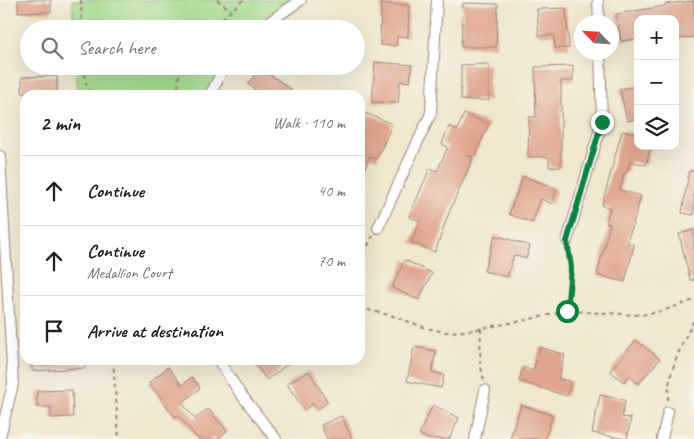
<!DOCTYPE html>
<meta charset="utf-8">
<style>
:root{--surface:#fff;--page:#f6f6f6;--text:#202124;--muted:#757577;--line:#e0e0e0}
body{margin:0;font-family:Caveat,sans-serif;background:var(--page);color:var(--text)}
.controls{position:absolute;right:15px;top:15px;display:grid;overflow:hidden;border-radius:10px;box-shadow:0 5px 20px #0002}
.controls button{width:45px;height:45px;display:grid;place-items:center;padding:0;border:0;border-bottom:1px solid var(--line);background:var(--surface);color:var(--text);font:25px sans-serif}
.compass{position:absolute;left:574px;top:15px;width:45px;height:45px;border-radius:50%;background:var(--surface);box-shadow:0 5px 20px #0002;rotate:295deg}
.stop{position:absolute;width:15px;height:15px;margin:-11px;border:4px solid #0b8043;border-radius:50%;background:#fff}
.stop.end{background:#0b8043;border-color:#fff;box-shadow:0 1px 5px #0008}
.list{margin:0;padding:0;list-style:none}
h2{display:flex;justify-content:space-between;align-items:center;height:65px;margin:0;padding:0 20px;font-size:21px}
h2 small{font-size:16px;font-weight:400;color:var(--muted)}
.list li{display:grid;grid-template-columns:32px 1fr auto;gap:15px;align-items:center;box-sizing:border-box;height:70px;padding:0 20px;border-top:1px solid var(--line)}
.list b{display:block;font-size:19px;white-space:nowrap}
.list p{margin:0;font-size:16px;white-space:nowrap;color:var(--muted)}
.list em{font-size:16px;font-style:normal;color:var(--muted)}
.icon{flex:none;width:28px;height:28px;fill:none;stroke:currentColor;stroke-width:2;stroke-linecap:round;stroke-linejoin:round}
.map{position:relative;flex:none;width:694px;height:439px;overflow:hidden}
.search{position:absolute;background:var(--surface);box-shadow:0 5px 20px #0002;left:20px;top:20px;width:345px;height:55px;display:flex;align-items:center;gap:12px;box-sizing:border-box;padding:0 18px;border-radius:28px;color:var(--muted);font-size:19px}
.panel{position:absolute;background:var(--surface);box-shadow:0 5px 20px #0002;left:20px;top:90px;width:345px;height:275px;border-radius:15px}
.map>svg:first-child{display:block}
.park{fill:#a4dc8e;stroke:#777e5c}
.building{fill:#dfa58e}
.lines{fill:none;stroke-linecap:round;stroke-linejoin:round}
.minor-casing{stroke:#9c837c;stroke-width:12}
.path{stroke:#9c837c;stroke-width:2;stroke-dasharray:4 4;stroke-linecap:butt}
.minor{stroke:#fff;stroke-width:10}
.route{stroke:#0b8043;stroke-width:6}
</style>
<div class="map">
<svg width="694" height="439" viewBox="0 0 694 439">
<rect width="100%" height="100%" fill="#f7f3e8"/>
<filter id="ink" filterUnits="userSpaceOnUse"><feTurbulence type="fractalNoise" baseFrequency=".02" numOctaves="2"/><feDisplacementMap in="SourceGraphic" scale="10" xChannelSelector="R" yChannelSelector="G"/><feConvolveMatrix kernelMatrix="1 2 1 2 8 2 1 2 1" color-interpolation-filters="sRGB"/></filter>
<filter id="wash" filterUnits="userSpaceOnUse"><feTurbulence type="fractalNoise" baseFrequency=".0096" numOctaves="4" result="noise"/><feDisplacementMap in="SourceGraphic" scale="20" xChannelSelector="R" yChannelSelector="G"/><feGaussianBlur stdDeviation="1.12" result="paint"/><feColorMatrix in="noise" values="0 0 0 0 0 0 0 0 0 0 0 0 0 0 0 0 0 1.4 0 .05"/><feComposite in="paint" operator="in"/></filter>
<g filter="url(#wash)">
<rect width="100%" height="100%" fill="#efe7ce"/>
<g class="park">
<path d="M72 0H297L258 29H74Z"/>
<path d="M76 66H228L212 95H78Z"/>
</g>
<g id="blocks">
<g class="building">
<rect x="18" y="0" width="33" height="12"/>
<path d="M694 1V37L675 39V19H638V39L621 41 616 14 665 6V4Z"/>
<path d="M463 3 498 4 496 47H461Z"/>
<path d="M381 4 409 5 408 37 397 36 396 46 380 45Z"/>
<path d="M566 8 569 48H555L554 35 539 36 537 9Z"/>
<path d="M375 62 412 65 410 82 400 81 398 103 372 102Z"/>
<path d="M489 64V100H461V65Z"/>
<path d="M573 66V81H561V167H549V157H528L529 117H536L535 67Z"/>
<path d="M260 68 291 89 287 95H251L255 89 248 84Z"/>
<path d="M57 76V95L22 93V77Z"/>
<path d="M638 86V118L627 121 620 89Z"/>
<path d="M360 111 392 124 377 159 370 156 360 180Z"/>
<path d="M464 114 489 124 475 156H468L473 158 448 215 435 252 411 243 420 221 409 217 430 168 437 171 448 147 442 144 449 126 457 130Z"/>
<path d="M622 131 638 134V146H651L646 165 630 161 627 173H624L620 190 641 196 627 243 634 245 625 282 597 275 610 224 606 223 610 208 602 205Z"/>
<path d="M689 171H694V215L682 213Z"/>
<path d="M523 176 557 189 552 204 541 199 532 223 509 214Z"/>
<path d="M694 230V280H690L679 234Z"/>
<path d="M495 235 530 246 526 259 514 255 507 277 484 271Z"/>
<path d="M405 260 432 273 419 300 392 288Z"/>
<path d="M636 340 660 359 638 384 629 376 624 382 610 371Z"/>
<path d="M414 347 436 351 432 372 444 375 441 388 407 381Z"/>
<path d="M540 347 565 355 558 378 571 382 567 396 519 381 523 367 533 371Z"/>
<path d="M32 360H85V368L32 371Z"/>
<path d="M251 360H293L267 380Z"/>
<path d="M168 367 182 385 192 377 200 388 182 403 195 419 208 409 227 431 218 439H198L178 415 175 417 149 383Z"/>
<path d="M309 371 328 402 317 410 313 404 304 410 287 384Z"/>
<path d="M72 390 73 417 51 418V407H37V391Z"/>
<path d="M600 395 625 400 622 417 631 418 627 439 592 433Z"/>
<path d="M433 405 459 418 449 439H429L419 434Z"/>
<path d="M521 405 553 415 545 439H510Z"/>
<path d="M342 416 352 439H327L321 425Z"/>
</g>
</g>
</g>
<g filter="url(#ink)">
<use href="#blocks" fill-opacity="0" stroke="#9c837c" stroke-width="1"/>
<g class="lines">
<g class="minor-casing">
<g id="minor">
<path d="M598 0 599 22"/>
<path d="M259 29 301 0"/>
<path d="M210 95 225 66"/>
<path d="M0 156 13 384 0 437"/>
<path d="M378 228 431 113 437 0"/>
<path d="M567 241 602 122 600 52"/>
<path d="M218 360 240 393 276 439"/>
<path d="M475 439 485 390"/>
<path d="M662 439 668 412"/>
</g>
</g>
<g class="path">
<path d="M81 0 82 29"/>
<path d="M217 0 231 10"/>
<path d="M210 29 243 0"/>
<path d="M84 66 86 83 91 95"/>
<path d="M178 95 179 71 181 66"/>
<path d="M360 260 373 236"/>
<path d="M360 308 393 316 426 328 445 332 467 331 526 320 567 311 641 315 662 311 694 300"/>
<path d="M567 311 571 268 569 251"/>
<path d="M481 328 480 363 484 380"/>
<path d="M113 360 119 439"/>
<path d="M668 400C668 371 681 346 694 320"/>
</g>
<use href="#minor" class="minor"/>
</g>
</g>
<g class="lines" filter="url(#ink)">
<path class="route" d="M567 311 571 268 567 241 602 122"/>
</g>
</svg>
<div class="controls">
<button>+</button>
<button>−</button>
<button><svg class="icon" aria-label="layers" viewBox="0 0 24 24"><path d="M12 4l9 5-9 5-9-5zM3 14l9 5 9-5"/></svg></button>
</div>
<svg class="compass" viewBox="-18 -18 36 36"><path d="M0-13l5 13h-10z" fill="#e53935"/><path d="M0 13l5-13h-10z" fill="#757577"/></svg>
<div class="stop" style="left:567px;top:311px"></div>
<div class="stop end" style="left:602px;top:122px"></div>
<div class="search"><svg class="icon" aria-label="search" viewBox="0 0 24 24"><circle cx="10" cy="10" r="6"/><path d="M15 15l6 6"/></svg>Search here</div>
<section class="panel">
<h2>2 min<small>Walk · 110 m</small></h2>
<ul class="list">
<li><svg class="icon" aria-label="ahead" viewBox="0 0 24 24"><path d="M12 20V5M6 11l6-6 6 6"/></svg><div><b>Continue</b></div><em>40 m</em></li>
<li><svg class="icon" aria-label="ahead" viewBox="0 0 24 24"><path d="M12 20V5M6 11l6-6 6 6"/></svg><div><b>Continue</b><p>Medallion Court</p></div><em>70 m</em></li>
<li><svg class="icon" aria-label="arrive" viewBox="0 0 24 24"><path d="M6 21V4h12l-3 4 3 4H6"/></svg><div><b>Arrive at destination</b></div></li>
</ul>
</section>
</div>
